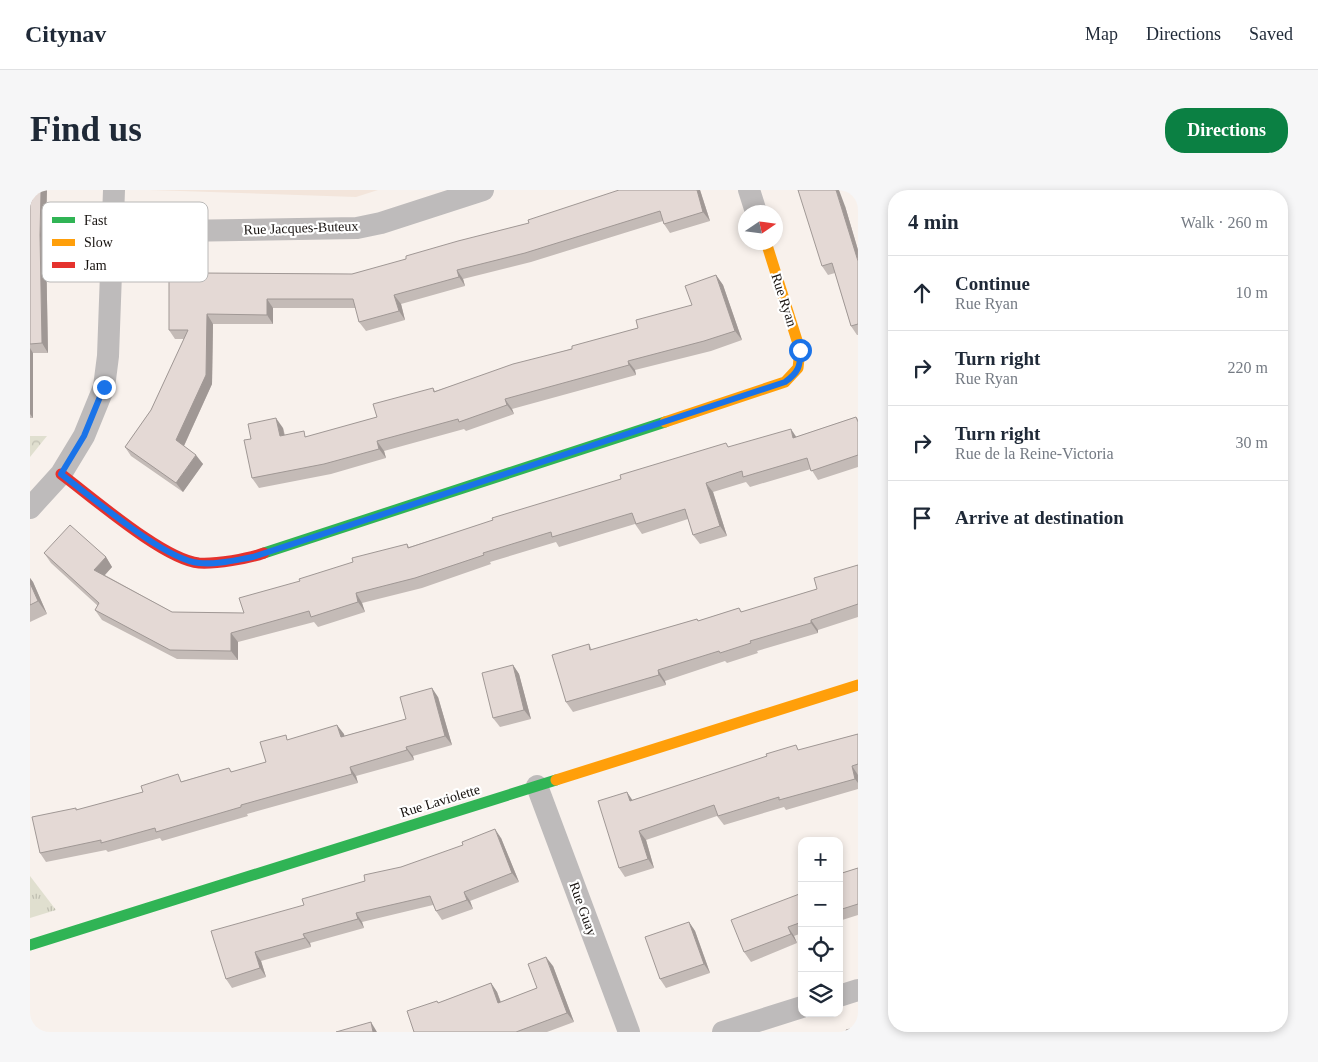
<!DOCTYPE html>
<meta charset="utf-8">
<style>
:root{--surface:#fff;--page:#f6f6f7;--text:#1f2937;--muted:#747a83;--line:#e0e1e3;--accent:#0b8043}
body{margin:0;font-family:Georgia,serif;background:var(--page);color:var(--text)}
.controls{position:absolute;right:15px;bottom:15px;display:grid;overflow:hidden;border-radius:10px;box-shadow:0 2px 8px #0003}
.controls button{width:45px;height:45px;display:grid;place-items:center;padding:0;border:0;border-bottom:1px solid var(--line);background:var(--surface);color:var(--text);font:25px sans-serif}
.compass{position:absolute;left:708px;top:15px;width:45px;height:45px;border-radius:50%;background:var(--surface);box-shadow:0 2px 8px #0003;rotate:77deg}
.stop{position:absolute;width:15px;height:15px;margin:-11px;border:4px solid #1a73e8;border-radius:50%;background:#fff}
.stop.end{background:#1a73e8;border-color:#fff;box-shadow:0 1px 5px #0008}
.list{margin:0;padding:0;list-style:none}
h2{display:flex;justify-content:space-between;align-items:center;height:65px;margin:0;padding:0 20px;font-size:21px}
h2 small{font-size:16px;font-weight:400;color:var(--muted)}
.list li{display:grid;grid-template-columns:32px 1fr auto;gap:15px;align-items:center;box-sizing:border-box;height:75px;padding:0 20px;border-top:1px solid var(--line)}
.list b{display:block;font-size:19px;white-space:nowrap}
.list p{margin:0;font-size:16px;white-space:nowrap;color:var(--muted)}
.list em{font-size:16px;font-style:normal;color:var(--muted)}
.icon{flex:none;width:28px;height:28px;fill:none;stroke:currentColor;stroke-width:2;stroke-linecap:round;stroke-linejoin:round}
.map{position:relative;flex:none;width:828px;height:842px;overflow:hidden;border-radius:20px}
header{display:flex;align-items:center;gap:30px;box-sizing:border-box;height:70px;padding:0 25px;background:var(--surface);border-bottom:1px solid var(--line)}
header strong{font-size:24px}
nav{display:flex;gap:28px;margin-inline-start:auto;font-size:18px}
.intro{display:flex;align-items:center;justify-content:space-between;box-sizing:border-box;height:120px;padding:0 30px}
h1{margin:0;font-size:35px}
.button{padding:12px 22px;border-radius:20px;background:var(--accent);color:#fff;font-size:18px;font-weight:700}
main{display:flex;gap:30px;padding:0 30px}
aside{flex:1;background:var(--surface);border-radius:20px;box-shadow:0 2px 8px #0003}
.map>svg:first-child{display:block}
.built{fill:#f3e5db}
.grass{fill:url(#grass-tufts)}
.park{fill:url(#park-crowns)}
.lines{fill:none;stroke-linecap:round;stroke-linejoin:round}
.street{stroke:#bebbbb;stroke-width:22}
.fast{stroke:#30b455;stroke-width:11}
.slow{stroke:#ff9f0a;stroke-width:11}
.jam{stroke:#e5322d;stroke-width:11}
.wall{fill:#c4bbb7}
.shaded-wall{fill:#a09895}
.building{fill:#e4d9d5;stroke:#a09895}
.route{stroke:#1a73e8;stroke-width:6}
.labels{text-anchor:middle;dominant-baseline:central;stroke-width:4.5;stroke-linejoin:round;paint-order:stroke}
.street-label{font-size:14px;fill:#17120f;stroke:#fff}
.key{fill:#fff;stroke:#b9b8b7;stroke-width:1}
.key-label{font-size:14px;fill:#17120f}
</style>
<header>
<strong>Citynav</strong>
<nav><a>Map</a><a>Directions</a><a>Saved</a></nav>
</header>
<div class="intro"><h1>Find us</h1><a class="button">Directions</a></div>
<main>
<div class="map">
<svg width="828" height="842" viewBox="0 0 828 842">
<defs>
<pattern id="grass-tufts" width="24" height="20" patternUnits="userSpaceOnUse" patternTransform="scale(1.25)"><rect width="24" height="20" fill="#e0dfcf"/><path d="M3 7l-1-3M5 7V3M7 7l1-3M15 17l-1-3M17 17v-4M19 17l1-3" fill="none" stroke="#bfbeb1"/></pattern>
<pattern id="park-crowns" width="20" height="18" patternUnits="userSpaceOnUse" patternTransform="scale(1.25)"><rect width="20" height="18" fill="#e0dfcf"/><path d="M2 6a3 3 0 1 1 6 0M12 15a3 3 0 1 1 6 0" fill="none" stroke="#bfbeb1"/></pattern>
</defs>
<rect width="100%" height="100%" fill="#f8f1ec"/>
<path class="built" d="M120 0H348L326 7Z"/>
<path class="grass" d="M0 686 26 720 0 728Z"/>
<path class="park" d="M0 246H17L0 267Z"/>
<g class="lines">
<g class="street">
<path d="M719 0 726 22"/>
<path d="M83 42 327 38 351 33 453 0"/>
<path d="M0 318 31 284 54 246 74 197 78 166 84 0"/>
<path d="M507 596 599 842"/>
<path d="M809 806 828 800"/>
<path d="M693 842 772 817"/>
</g>
<g class="fast">
<path d="M234 363 635 232"/>
<path d="M0 755 526 590"/>
</g>
<g class="slow">
<path d="M635 232 755 192 768 178 770 160 736 52"/>
<path d="M526 590 828 495"/>
</g>
<path class="jam" d="M31 284C62 307 134 370 169 373 186 374 218 369 234 363"/>
</g>
<g class="wall">
<path d="M0 0 16 55 18 163H3V228H0Z"/>
<path d="M670 0 680 31 640 43 634 34 633 31 501 72 433 89 435 96 371 114 375 130 336 141 329 132 326 118H243V134H183L182 194 154 256 173 274 153 302 101 266 95 257 121 220 154 149H145L139 140 172 79 174 83 322 84Z"/>
<path d="M815 16 828 60V145H827L821 136 805 83 798 85 792 76Z"/>
<path d="M686 85 693 95 712 150 681 161 605 180 606 185 482 219 484 224 436 241 434 239 354 261 356 268 301 284 229 298 222 288 221 249 253 238 255 245 278 247 347 227 403 198 405 201 608 138 662 115Z"/>
<path d="M826 227 828 229V277L788 290 781 279 720 297 716 292 683 302 697 346 670 354 663 345 658 329 612 344 605 334 529 357 526 352 460 372 461 374 392 398 332 413 335 422 288 437 284 432 208 452V470L147 469 72 430 65 420 68 416 21 373 14 363 76 367 82 377 75 385 142 422 214 423 270 391 377 354 379 357 699 257 766 247Z"/>
<path d="M828 375V427L788 440V443L727 461 728 463 697 473 695 471 635 491 636 495 543 522 536 512 559 454 562 460 667 429 668 431 709 418 712 422 787 399Z"/>
<path d="M0 388 3 392 17 424 0 432Z"/>
<path d="M483 475 489 484 501 529 470 537 463 528Z"/>
<path d="M408 507 422 555 383 566 384 570 326 586 328 593 217 624 218 626 132 651 130 648 78 662 76 660 16 672 10 663 47 620 153 591 199 578 202 582 236 572 259 550 314 544V546L376 529Z"/>
<path d="M828 544V599L756 620 754 617 694 635 687 626 616 650 624 678 595 687 589 678 602 610 770 560Z"/>
<path d="M471 648 489 692 440 711 443 719 412 730 406 721 403 715 332 732 334 738 280 753 281 757 231 771 236 787 202 798 196 789 274 715 371 677Z"/>
<path d="M828 678V725L809 731V684Z"/>
<path d="M772 703V743L764 746 767 753 721 772 714 762Z"/>
<path d="M659 732 665 741 680 783 636 798 630 789Z"/>
<path d="M523 776 544 832 517 842H384L408 813 461 793 467 802 471 812 507 798Z"/>
</g>
<g class="shaded-wall">
<path d="M11 0H17L16 55 18 163 12 153 10 45Z"/>
<path d="M667 0H670L680 31 673 22Z"/>
<path d="M806 0H809L815 16 828 60V71Z"/>
<path d="M427 80 433 89 435 96 429 87Z"/>
<path d="M686 85 693 95 712 150 705 141Z"/>
<path d="M364 105 371 114 375 130 369 121Z"/>
<path d="M237 109 243 118V134L237 125Z"/>
<path d="M177 124 183 134 182 194 152 260 146 250Z"/>
<path d="M0 158 3 163V228L0 224Z"/>
<path d="M598 171 605 180 606 185 599 175Z"/>
<path d="M475 209 482 219 484 224 477 215Z"/>
<path d="M246 228 253 238 256 256 250 246Z"/>
<path d="M761 239 767 248H763Z"/>
<path d="M347 251 354 261 356 268 349 259Z"/>
<path d="M166 265 173 274 153 302 146 293Z"/>
<path d="M676 293 683 302 697 346 690 336Z"/>
<path d="M76 367 82 377 71 389 64 380Z"/>
<path d="M0 388 3 392 17 424 8 411 0 393Z"/>
<path d="M326 403 332 413 335 422 328 412Z"/>
<path d="M781 430 788 440V443L781 433Z"/>
<path d="M201 443 208 452V470L201 461Z"/>
<path d="M483 475 489 484 501 529 494 520Z"/>
<path d="M628 480 635 491 636 495 629 485Z"/>
<path d="M402 498 408 507 422 555 415 546Z"/>
<path d="M307 535 314 544 317 556 311 547Z"/>
<path d="M376 557 383 566 384 570 377 560Z"/>
<path d="M822 576 828 585V593L825 589Z"/>
<path d="M320 577 326 586 328 593 322 584Z"/>
<path d="M597 602 603 611H600Z"/>
<path d="M465 639 471 648 489 692 482 683Z"/>
<path d="M609 641 616 650 624 678 618 669Z"/>
<path d="M434 702 440 711 443 719 437 710Z"/>
<path d="M326 723 332 732 334 738 328 729Z"/>
<path d="M659 732 665 741 680 783 674 774Z"/>
<path d="M758 737 764 746 767 753 761 744Z"/>
<path d="M273 744 280 753 281 757 275 748Z"/>
<path d="M225 762 231 771 236 787 230 778Z"/>
<path d="M516 767 523 776 544 832 537 823Z"/>
<path d="M461 793 467 802 474 822 468 813Z"/>
<path d="M341 832 347 842H343Z"/>
</g>
<g class="building">
<path d="M0 0H11L10 45 12 153 0 154Z"/>
<path d="M589 0H667L673 22 634 34 630 21 495 63 427 80 429 87 364 105 369 121 329 132 323 109H237V125L177 124 176 185 146 250 166 265 146 293 95 257 121 220 158 140H139V79H172L171 83 322 84 376 69V66L428 51 499 33 498 30Z"/>
<path d="M768 0H806L828 71V134L821 136 802 73 792 76Z"/>
<path d="M686 85 705 141 674 151 598 171 599 175 475 209 477 215 429 232 428 229 347 251 349 259 294 274 222 288 214 250 221 249 218 234 246 228 250 246 274 241 275 247 347 227 343 214 403 198 404 202 483 174 542 159V156L608 138 606 130 662 115 655 96Z"/>
<path d="M826 227 828 232V265L781 281 777 268 713 287 712 281 676 293 690 336 663 345 655 319 606 334 602 323 522 347 521 342 453 363 454 365 385 388 326 403 328 412 281 427 279 421 201 443V461L140 460 65 420 69 413 14 363 40 335 76 367 64 380 142 422 214 423 209 408 270 391 269 389 323 372 322 368 377 354 378 358 463 330 462 328 591 289 590 285 696 253 698 257 761 239 763 248Z"/>
<path d="M828 375V414L781 430V433L720 451 721 453 690 463 689 461 628 480 629 485 536 512 522 465 559 454 560 460 667 429 668 431 709 418 711 422 787 399 784 388Z"/>
<path d="M0 393 8 411 0 415Z"/>
<path d="M483 475 494 520 463 528 452 483Z"/>
<path d="M402 498 415 546 376 557 377 560 320 577 322 584 211 615V617L126 642 125 638 71 653V650L10 663 2 627 46 618V620L113 602 111 596 148 584 151 592 199 578 201 582 236 572 230 552 256 545 257 550 307 535 311 547 376 529 370 507Z"/>
<path d="M828 544V574L822 576 825 589 749 610V607L688 626 684 615 609 641 618 669 589 678 568 611 597 602 600 611 737 566 736 564 766 555 768 560Z"/>
<path d="M465 639 482 683 434 702 437 710 406 721 400 706 326 723 328 729 273 744 275 748 225 762 230 778 196 789 181 741 274 715 272 709 335 691 334 685 371 677 433 655 432 652Z"/>
<path d="M828 678V714L809 720V684Z"/>
<path d="M772 703V732L758 737 761 744 714 762 701 730Z"/>
<path d="M659 732 674 774 630 789 615 747Z"/>
<path d="M516 767 537 823 486 842H384L377 821 407 811 408 813 461 793 468 813 507 798 498 774Z"/>
<path d="M341 832 343 842H306Z"/>
<path d="M828 837V842H817L816 840Z"/>
</g>
<g class="lines">
<path class="route" d="M74 197 54 246 31 284C62 307 133 369 169 373 187 375 206 370 223 367L755 192C768 183 771 176 770 160"/>
</g>
<g class="labels">
<g class="street-label">
<text transform="translate(271 38) rotate(-2)">Rue Jacques-Buteux</text>
<text transform="translate(754 110) rotate(72)">Rue Ryan</text>
<text transform="translate(410 611) rotate(-17)">Rue Laviolette</text>
<text transform="translate(553 719) rotate(70)">Rue Guay</text>
</g>
</g>
<rect x="12" y="12" width="166" height="80" rx="8" class="key"/>
<rect x="22" y="27" width="23" height="6" fill="#30b455"/>
<rect x="22" y="49" width="23" height="7" fill="#ff9f0a"/>
<rect x="22" y="72" width="23" height="6" fill="#e5322d"/>
<g class="key-label">
<text x="54" y="35">Fast</text>
<text x="54" y="57">Slow</text>
<text x="54" y="80">Jam</text>
</g>
</svg>
<div class="controls">
<button>+</button>
<button>−</button>
<button><svg class="icon" aria-label="locate" viewBox="0 0 24 24"><circle cx="12" cy="12" r="6"/><path d="M12 2v4M12 18v4M2 12h4M18 12h4"/></svg></button>
<button><svg class="icon" aria-label="layers" viewBox="0 0 24 24"><path d="M12 4l9 5-9 5-9-5zM3 14l9 5 9-5"/></svg></button>
</div>
<svg class="compass" viewBox="-18 -18 36 36"><path d="M0-13l5 13h-10z" fill="#e53935"/><path d="M0 13l5-13h-10z" fill="#747a83"/></svg>
<div class="stop" style="left:770px;top:160px"></div>
<div class="stop end" style="left:74px;top:197px"></div>
</div>
<aside>
<h2>4 min<small>Walk · 260 m</small></h2>
<ul class="list">
<li><svg class="icon" aria-label="ahead" viewBox="0 0 24 24"><path d="M12 20V5M6 11l6-6 6 6"/></svg><div><b>Continue</b><p>Rue Ryan</p></div><em>10 m</em></li>
<li><svg class="icon" aria-label="right" viewBox="0 0 24 24"><path d="M7 20v-9h11M14 6l5 5-5 5"/></svg><div><b>Turn right</b><p>Rue Ryan</p></div><em>220 m</em></li>
<li><svg class="icon" aria-label="right" viewBox="0 0 24 24"><path d="M7 20v-9h11M14 6l5 5-5 5"/></svg><div><b>Turn right</b><p>Rue de la Reine-Victoria</p></div><em>30 m</em></li>
<li><svg class="icon" aria-label="arrive" viewBox="0 0 24 24"><path d="M6 21V4h12l-3 4 3 4H6"/></svg><div><b>Arrive at destination</b></div></li>
</ul>
</aside>
</main>
